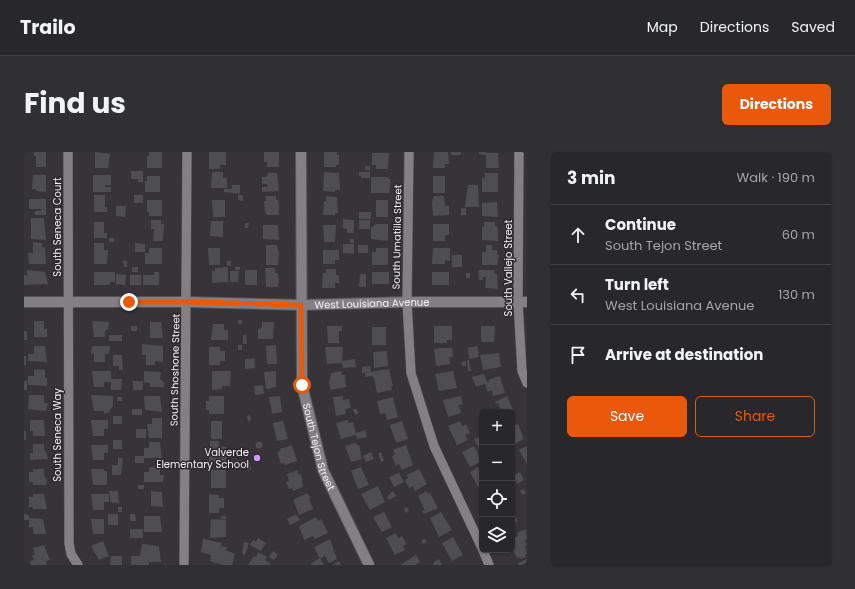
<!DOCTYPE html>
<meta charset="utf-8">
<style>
:root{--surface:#282729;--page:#302f31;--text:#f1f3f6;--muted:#a5a5a8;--line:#444446;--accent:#ea580c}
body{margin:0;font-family:Poppins,sans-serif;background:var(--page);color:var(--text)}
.controls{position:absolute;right:12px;bottom:12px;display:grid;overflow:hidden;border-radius:6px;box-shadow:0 1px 3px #0004}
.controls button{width:36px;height:36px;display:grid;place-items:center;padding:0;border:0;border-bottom:1px solid var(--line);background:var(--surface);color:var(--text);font:20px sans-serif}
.stop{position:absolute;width:12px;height:12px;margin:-9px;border:3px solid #ea580c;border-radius:50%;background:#fff}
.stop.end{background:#ea580c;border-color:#fff;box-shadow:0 1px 4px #0008}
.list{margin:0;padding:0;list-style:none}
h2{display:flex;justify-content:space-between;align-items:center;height:52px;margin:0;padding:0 16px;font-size:17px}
h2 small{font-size:13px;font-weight:400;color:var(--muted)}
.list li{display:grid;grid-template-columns:26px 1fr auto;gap:12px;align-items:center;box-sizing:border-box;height:60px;padding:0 16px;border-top:1px solid var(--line)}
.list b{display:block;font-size:15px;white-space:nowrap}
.list p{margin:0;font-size:13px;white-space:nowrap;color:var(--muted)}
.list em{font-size:13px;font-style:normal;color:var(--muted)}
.actions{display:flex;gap:8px;padding:12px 16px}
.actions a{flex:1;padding:9px 0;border:1px solid var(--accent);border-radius:6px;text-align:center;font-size:14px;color:var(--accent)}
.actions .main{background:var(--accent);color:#fff}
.icon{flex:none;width:22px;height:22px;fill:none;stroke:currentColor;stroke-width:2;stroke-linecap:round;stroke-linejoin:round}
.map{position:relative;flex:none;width:503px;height:413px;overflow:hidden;border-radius:6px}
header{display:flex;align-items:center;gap:24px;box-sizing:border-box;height:56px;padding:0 20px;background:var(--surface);border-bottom:1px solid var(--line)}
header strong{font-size:19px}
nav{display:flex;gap:22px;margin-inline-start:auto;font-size:14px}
.intro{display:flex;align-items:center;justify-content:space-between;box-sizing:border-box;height:96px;padding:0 24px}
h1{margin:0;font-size:28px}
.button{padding:10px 18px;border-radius:6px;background:var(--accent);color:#fff;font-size:14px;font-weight:700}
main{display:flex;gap:24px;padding:0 24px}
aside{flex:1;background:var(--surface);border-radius:6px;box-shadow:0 1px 3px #0004}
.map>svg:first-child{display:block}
.building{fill:#4e4d51}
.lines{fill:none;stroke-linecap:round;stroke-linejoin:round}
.minor-casing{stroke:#555456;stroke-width:10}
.tertiary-casing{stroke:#555456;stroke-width:12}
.minor{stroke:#828084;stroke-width:9}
.tertiary{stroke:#828084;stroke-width:10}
.route{stroke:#ea580c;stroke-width:5}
.poi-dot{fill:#d39cfc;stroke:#2c2a2d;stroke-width:1.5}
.labels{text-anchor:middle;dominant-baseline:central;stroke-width:3;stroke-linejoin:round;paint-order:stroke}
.street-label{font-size:10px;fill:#f3f2f4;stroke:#2c2a2d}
.poi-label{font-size:10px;fill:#f3f2f4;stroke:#2c2a2d;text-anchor:end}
</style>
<header>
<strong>Trailo</strong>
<nav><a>Map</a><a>Directions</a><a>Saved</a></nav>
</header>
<div class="intro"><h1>Find us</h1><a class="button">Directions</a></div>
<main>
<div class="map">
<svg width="503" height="413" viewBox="0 0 503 413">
<rect width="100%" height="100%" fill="#363437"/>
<g class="building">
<path d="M10 0H22V15H12V4H10Z"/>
<path d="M71 0 86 2 84 16H71Z"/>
<path d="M125 0H138V16H123V4H125Z"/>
<path d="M185 0H202V13H196V17H185Z"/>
<path d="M240 0H255V15H243V10H240Z"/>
<path d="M300 0H313V3H315V13H312V15H300Z"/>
<path d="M410 0H424L425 12H421V16H409Z"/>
<rect x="427" y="0" width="10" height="3"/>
<path d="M455 0H462V3L455 2Z"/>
<path d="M348 1H365L364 17H352V13H348Z"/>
<path d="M462 1H474L475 16H462Z"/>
<rect x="341" y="14" width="5" height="4"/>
<path d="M107 19H119V30H114V27H107Z"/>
<path d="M188 20H199V26H203V36H187Z"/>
<path d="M300 20 315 21 316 38H311V40L299 39Z"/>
<path d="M335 20H346V26H337V24H335Z"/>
<path d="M244 21H253L255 39 238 40V35H243V32H238V25H243Z"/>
<path d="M461 21H474V40H458V26H461Z"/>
<path d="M9 23H22V40L12 39V37H8Z"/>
<path d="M69 23H87V33H81V35H87V40H69Z"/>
<path d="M123 24H136V40H121V29H123Z"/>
<rect x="409" y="24" width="12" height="17"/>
<path d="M347 25H364V27H367L365 41H347Z"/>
<path d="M208 33H216V42L200 40V37H208Z"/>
<path d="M444 33H454L455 55H441Z"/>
<path d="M70 43H81V55H83V60H70Z"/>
<rect x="110" y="43" width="9" height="8"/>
<path d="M214 43H219V49L214 48Z"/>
<path d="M241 44H252V48H254L255 54V63H243L241 61 240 49H242Z"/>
<path d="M302 44 313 45 314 61H311V63H299L300 49H302Z"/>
<path d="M410 44H420L421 54H425V63L409 64 408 50Z"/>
<path d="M5 47H22V63H11V59H17V57H5Z"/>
<path d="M123 48H138V64H125V60H123Z"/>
<path d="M188 48H201V65H189Z"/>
<rect x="352" y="48" width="12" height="17"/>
<path d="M473 50 474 65 458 64V51Z"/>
<path d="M92 54H102L101 65 92 64Z"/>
<rect x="437" y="56" width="5" height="7"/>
<rect x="335" y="60" width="12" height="7"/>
<path d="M7 66H20L22 88 7 87Z"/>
<path d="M319 67 330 68V81H323V77L319 76Z"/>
<path d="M127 68H137V72H140L139 89H129L130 77H127Z"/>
<rect x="335" y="68" width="11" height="9"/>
<path d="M187 69H199V85L186 84Z"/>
<path d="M70 70H80V81H83V86H70Z"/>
<path d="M460 70H471V74H473L474 79V89L458 88V75H460Z"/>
<path d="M221 71H225L224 76H221Z"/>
<path d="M352 72H364V89L347 87V76Z"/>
<path d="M409 72H425V83H421V89H409Z"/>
<path d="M239 73H254L255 88 239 87Z"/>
<path d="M299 73H312L311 90H300Z"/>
<rect x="85" y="86" width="5" height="4"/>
<rect x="326" y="87" width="4" height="4"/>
<path d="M9 90 18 91 19 96 21 95 22 112H5L4 101H9Z"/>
<path d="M70 91H80V98H84L83 112H70Z"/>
<path d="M111 91 121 92V100H111Z"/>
<path d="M319 92H330V102L319 101Z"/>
<path d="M242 93H253L255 101 254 113H242Z"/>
<rect x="334" y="93" width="10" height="8"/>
<path d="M462 93H468V98H473V103H475L473 113H458V100H462Z"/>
<path d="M125 96H138V112H121V101H125Z"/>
<path d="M184 96H196V113H185Z"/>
<path d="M352 96H364V113H348V100H352Z"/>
<path d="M409 96H426V109L421 108V112H408Z"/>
<path d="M299 98H315V108H311V112H299Z"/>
<rect x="428" y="103" width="10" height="12"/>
<path d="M99 108 103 109V115H100Z"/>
<rect x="203" y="109" width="4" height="5"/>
<rect x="108" y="115" width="6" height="5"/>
<path d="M204 115V130L188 131V119H191V116Z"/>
<rect x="211" y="115" width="5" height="3"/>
<path d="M241 116H251V121H254V126H255L254 135H242Z"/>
<path d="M302 117H312V123H315V131H311V136H298L299 121H302Z"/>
<path d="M3 118 21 120 24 132 0 133V123H3Z"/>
<rect x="221" y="118" width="12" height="15"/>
<path d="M454 118H471L470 122H473L474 137 461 136 462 125H459V128H455Z"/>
<path d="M206 119H215L214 130H206Z"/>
<path d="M70 120H91V130H86V133H70Z"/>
<path d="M130 120H135V133H119V123H130Z"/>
<rect x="348" y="120" width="17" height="12"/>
<rect x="408" y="120" width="17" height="13"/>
<rect x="442" y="121" width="4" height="5"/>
<path d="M92 122 102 123 101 133 92 132Z"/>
<path d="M336 122H342V135H335Z"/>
<rect x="106" y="123" width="11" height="10"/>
<rect x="214" y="168" width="4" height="4"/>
<path d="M10 169H20V177H23V185H10Z"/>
<path d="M68 169 85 170 84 178H81V185H70Z"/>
<path d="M126 170H137L139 186H126Z"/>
<path d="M238 170H250L249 187H234V178L238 175Z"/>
<path d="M189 172H200V178H204V188H187Z"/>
<rect x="107" y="174" width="6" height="5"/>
<path d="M303 174H318V179H315V191H304Z"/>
<path d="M410 174H428V188H423V191H410Z"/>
<path d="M457 174H471L470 190H457Z"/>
<rect x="348" y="175" width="14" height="18"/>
<rect x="0" y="179" width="3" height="9"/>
<rect x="85" y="183" width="13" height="6"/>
<path d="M219 183H222L223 192H219Z"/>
<path d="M118 192 139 194V210L131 209V213H122V203H118Z"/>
<rect x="214" y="193" width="4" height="5"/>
<path d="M252 193 253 212H243L242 194Z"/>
<path d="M10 194H21L23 210 4 209V202H10Z"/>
<path d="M68 194H86L85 202H81V210H70V202H67Z"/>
<path d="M453 194 455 205 445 207 444 196Z"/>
<path d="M185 195H196V199H201V209H196V213H185Z"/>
<path d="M301 195H319L318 209 331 207 332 215 319 216 318 211 303 212Z"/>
<path d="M417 196H428L429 205H425L426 212 412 214 410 197Z"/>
<path d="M363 199 364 214 350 216 349 200Z"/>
<path d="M475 201 477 215 459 218 456 203Z"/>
<path d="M89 203H98L99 218H95V214H89Z"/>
<rect x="0" y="204" width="2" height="9"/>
<path d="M230 206 231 216 221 217V207Z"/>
<path d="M443 208H445L447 219H444Z"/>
<path d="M442 209V214H438L437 210Z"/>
<path d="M346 214 347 220 338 221V215Z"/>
<path d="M14 217 21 218V226H23V234L4 233V224H10V218Z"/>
<path d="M365 217 369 234 367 235 368 238 353 241 350 226 348 224 341 225V221Z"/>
<path d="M68 219H87V227H98L97 238H87V230H80V235H70Z"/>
<path d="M120 219 137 220 136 227 140 230V235H126V231L120 230Z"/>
<path d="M188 219H207L206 234H198V237L188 238Z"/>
<path d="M252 219V235L242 237 240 220Z"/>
<path d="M317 219 318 223H321L322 235 307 238 305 231 307 221Z"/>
<path d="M429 219 433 236 415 239 411 222Z"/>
<path d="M460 222 463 230 465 229 464 228 476 224 481 241 469 244 468 238 464 240 461 232 452 235 448 225Z"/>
<rect x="0" y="229" width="3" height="9"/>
<rect x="109" y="229" width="10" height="9"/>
<path d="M239 233 240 242 231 243 230 234Z"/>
<path d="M5 243H20V251H24L22 259 4 257Z"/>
<path d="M67 243 89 244V254L84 261 80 262V259H70Z"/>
<path d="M120 244H136L138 260 121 258Z"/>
<path d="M185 244H200V262H185V258H182V249H185Z"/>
<path d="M256 244 258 260 248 262 245 245Z"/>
<path d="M319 244V248L325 247 327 256 321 257 322 262 312 264 309 245Z"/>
<path d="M437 244 439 252 435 253 437 261 424 265 419 248Z"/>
<path d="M483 244 491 263 488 265V260H478L474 251 472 252 471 250Z"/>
<rect x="93" y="245" width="5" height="4"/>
<path d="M369 245 374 265 363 268 361 261 356 262 353 249Z"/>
<rect x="108" y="257" width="10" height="6"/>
<path d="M329 257H333L334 262 331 263Z"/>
<path d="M226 263 227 268 224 269 223 264Z"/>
<rect x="89" y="264" width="9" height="8"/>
<path d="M128 266H138V286H125L123 272H128Z"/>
<path d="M6 268H20L21 284H9V279H6Z"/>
<path d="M67 268H84V277H80V284H69Z"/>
<path d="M324 268V271L329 270 332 281 341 278 343 285 333 287 332 283 317 287 312 271Z"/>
<rect x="187" y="269" width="11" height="18"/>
<path d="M259 269 264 287 253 289 249 271Z"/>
<path d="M378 269 384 287 372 291 366 273Z"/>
<path d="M436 269 438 274 442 272 446 281 441 283 444 288 433 293 424 274Z"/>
<path d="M489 269 492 273 494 272 500 287 489 293Z"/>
<rect x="112" y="277" width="10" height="9"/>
<rect x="0" y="279" width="2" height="9"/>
<path d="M458 284V304L450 287Z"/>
<rect x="89" y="288" width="9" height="9"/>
<path d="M186 289H195V295H202V311H185L184 295H186Z"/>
<circle cx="235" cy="293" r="3.5"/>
<path d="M125 290H136L138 306H120V311H111V304H120V296H125Z"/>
<path d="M332 291 333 294 335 293 338 307 327 310 321 294Z"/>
<path d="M9 292H20V298L22 300 24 307 6 308V301H9Z"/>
<path d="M67 293H84V301H80V308H69Z"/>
<path d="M268 293 273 309 261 313 260 311 257 312 253 300 257 299 256 297Z"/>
<path d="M382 293 389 313 378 318 375 312 372 314 368 304 371 302 369 298Z"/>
<path d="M450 294 458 309 446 315 438 300Z"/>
<path d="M503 294V312L495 298Z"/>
<path d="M347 300 350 307 342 310 339 304Z"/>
<path d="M357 300 360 309 357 310 354 301Z"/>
<path d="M94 306H99L97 323H88V313H94Z"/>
<path d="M458 313V333L454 335 446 320Z"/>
<rect x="223" y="314" width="4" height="4"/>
<path d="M125 315H136V323H140L139 330H120V320H125Z"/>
<path d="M337 315 345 333 334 337 327 319Z"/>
<path d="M9 317H20V323L23 329 22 333H9V330H5V320H9Z"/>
<path d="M67 317H80V319H83V333H69Z"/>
<path d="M395 317 403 332 391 339 389 334 385 336 381 328 384 326 383 323Z"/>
<rect x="187" y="318" width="15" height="18"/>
<path d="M273 318 275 323 277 322 279 335 269 339 268 336 265 337 262 330 265 329 263 322Z"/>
<path d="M496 320 500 328 493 332 488 324Z"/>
<path d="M375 321 380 330 370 335 365 325Z"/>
<rect x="114" y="333" width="6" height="4"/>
<path d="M354 334 361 350 346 358 337 342Z"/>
<path d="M500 337 502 341 499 343 496 339Z"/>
<path d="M85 339H94L95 351H87Z"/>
<path d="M127 339 138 340 139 355 127 354Z"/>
<path d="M369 339 372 344 365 348 363 345Z"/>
<path d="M403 339 404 342 406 341 414 356 400 362 398 359 401 358 394 344Z"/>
<path d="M283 341 287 346H285L289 357 275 363 269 348Z"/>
<path d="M9 342H20L23 357H9V355H5V345H9Z"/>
<path d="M67 342H85V350H80V358H69Z"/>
<path d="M185 342 195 343V346H200V356H195V361H185Z"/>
<rect x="94" y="355" width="4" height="5"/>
<path d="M383 355 385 359 382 361 380 357Z"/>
<path d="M488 359 494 369 488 372Z"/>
<path d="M360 360 368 375 358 380 349 365Z"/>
<path d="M417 360 428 378 415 385 406 366Z"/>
<path d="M0 362 5 363V368H0Z"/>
<rect x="84" y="362" width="10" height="11"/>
<path d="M106 362H111L112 369H106Z"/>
<path d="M272 362 276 368 266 373 263 367Z"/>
<path d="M120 364H136L138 380H120Z"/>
<rect x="197" y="364" width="5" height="3"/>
<path d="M292 365 294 369 297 367 304 381 291 387 289 384 280 388 275 374Z"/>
<path d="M5 366 19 367 22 382H9V375H5Z"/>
<path d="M67 367H80V382H69Z"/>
<path d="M187 367 202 368V385L186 386Z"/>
<rect x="106" y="377" width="13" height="9"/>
<path d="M502 377 503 387 501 388 503 393 501 394 503 402 501 403 502 405 496 407 495 405 493 406 488 397V386L494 384 493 381Z"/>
<path d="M372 381 374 386 378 384 383 392 379 394 381 398 371 403 362 386Z"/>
<path d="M429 385 439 403 428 409 418 391Z"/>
<path d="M234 386 242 391 237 399 226 393 229 388 232 390Z"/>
<path d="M179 387 198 391 197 394 203 395 202 398 211 402 208 413H199L186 409 187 403 177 400Z"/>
<path d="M306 387 313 407 305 411 301 404 296 407 290 395Z"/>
<path d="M401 387 403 390 399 392 397 388Z"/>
<path d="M79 389 85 404 75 408 67 394Z"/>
<path d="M220 390 225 391 221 403 218 402Z"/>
<path d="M118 392 135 394 137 410H125V413H107V404H116Z"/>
<path d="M20 393 26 408 22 409 23 413H7L6 409 10 408 8 403H11L9 396Z"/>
<path d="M249 399 254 403 250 408 245 405Z"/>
<path d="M234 400 243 405 241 408 246 411V413H224L230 404 232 405Z"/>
<path d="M392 403 396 410 391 413H376Z"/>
<path d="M87 404H98V413H86Z"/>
<path d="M296 406 300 413H287L286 412Z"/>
<path d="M415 407 418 413H410L409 411Z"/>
<path d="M503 407V413H495L494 411Z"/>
<path d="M315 409 317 413H308Z"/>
</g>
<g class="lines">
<g class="minor-casing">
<g id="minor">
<path d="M44 0 45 391 47 402 54 413"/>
<path d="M385 0 383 150 387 221 410 294 458 396"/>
<path d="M495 0 494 150 498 219 503 231"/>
<path d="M459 398 465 413"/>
<path d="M160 413 163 0"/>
</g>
</g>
<g class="tertiary-casing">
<g id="tertiary">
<path id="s1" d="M277 0 278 233 299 318 345 413"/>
<path id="s2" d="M0 150H163L277 153 383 150H503"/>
</g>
</g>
<use href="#minor" class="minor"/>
<use href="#tertiary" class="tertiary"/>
</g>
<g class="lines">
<path class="route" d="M105 150H163L277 153 278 233"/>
</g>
<circle class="poi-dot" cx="233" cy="306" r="4"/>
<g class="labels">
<g class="street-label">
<text transform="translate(33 75) rotate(-90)">South Seneca Court</text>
<text transform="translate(373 85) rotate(-89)">South Umatilla Street</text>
<text transform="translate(484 116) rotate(-90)">South Vallejo Street</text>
<text stroke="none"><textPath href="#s2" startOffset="348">West Louisiana Avenue</textPath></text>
<text transform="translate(151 218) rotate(-89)">South Shoshone Street</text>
<text transform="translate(33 283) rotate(-90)">South Seneca Way</text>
<text stroke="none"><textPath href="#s1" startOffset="297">South Tejon Street</textPath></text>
</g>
<g class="poi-label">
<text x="225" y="300">Valverde<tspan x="225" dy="12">Elementary School</tspan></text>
</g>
</g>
</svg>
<div class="controls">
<button>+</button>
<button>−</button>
<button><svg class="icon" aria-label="locate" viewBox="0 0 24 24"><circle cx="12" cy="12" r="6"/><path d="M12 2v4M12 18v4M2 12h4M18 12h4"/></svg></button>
<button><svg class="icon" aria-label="layers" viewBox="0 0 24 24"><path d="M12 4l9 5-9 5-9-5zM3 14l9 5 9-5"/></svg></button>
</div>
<div class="stop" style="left:278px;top:233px"></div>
<div class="stop end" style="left:105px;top:150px"></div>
</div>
<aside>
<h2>3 min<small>Walk · 190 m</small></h2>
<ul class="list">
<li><svg class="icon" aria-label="ahead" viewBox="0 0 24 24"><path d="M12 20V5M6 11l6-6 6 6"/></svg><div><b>Continue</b><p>South Tejon Street</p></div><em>60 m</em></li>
<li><svg class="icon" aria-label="left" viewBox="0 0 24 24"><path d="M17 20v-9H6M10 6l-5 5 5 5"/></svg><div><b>Turn left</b><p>West Louisiana Avenue</p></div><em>130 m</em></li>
<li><svg class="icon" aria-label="arrive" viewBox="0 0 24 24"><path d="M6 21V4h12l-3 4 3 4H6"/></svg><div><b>Arrive at destination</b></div></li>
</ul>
<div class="actions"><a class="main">Save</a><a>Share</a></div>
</aside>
</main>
